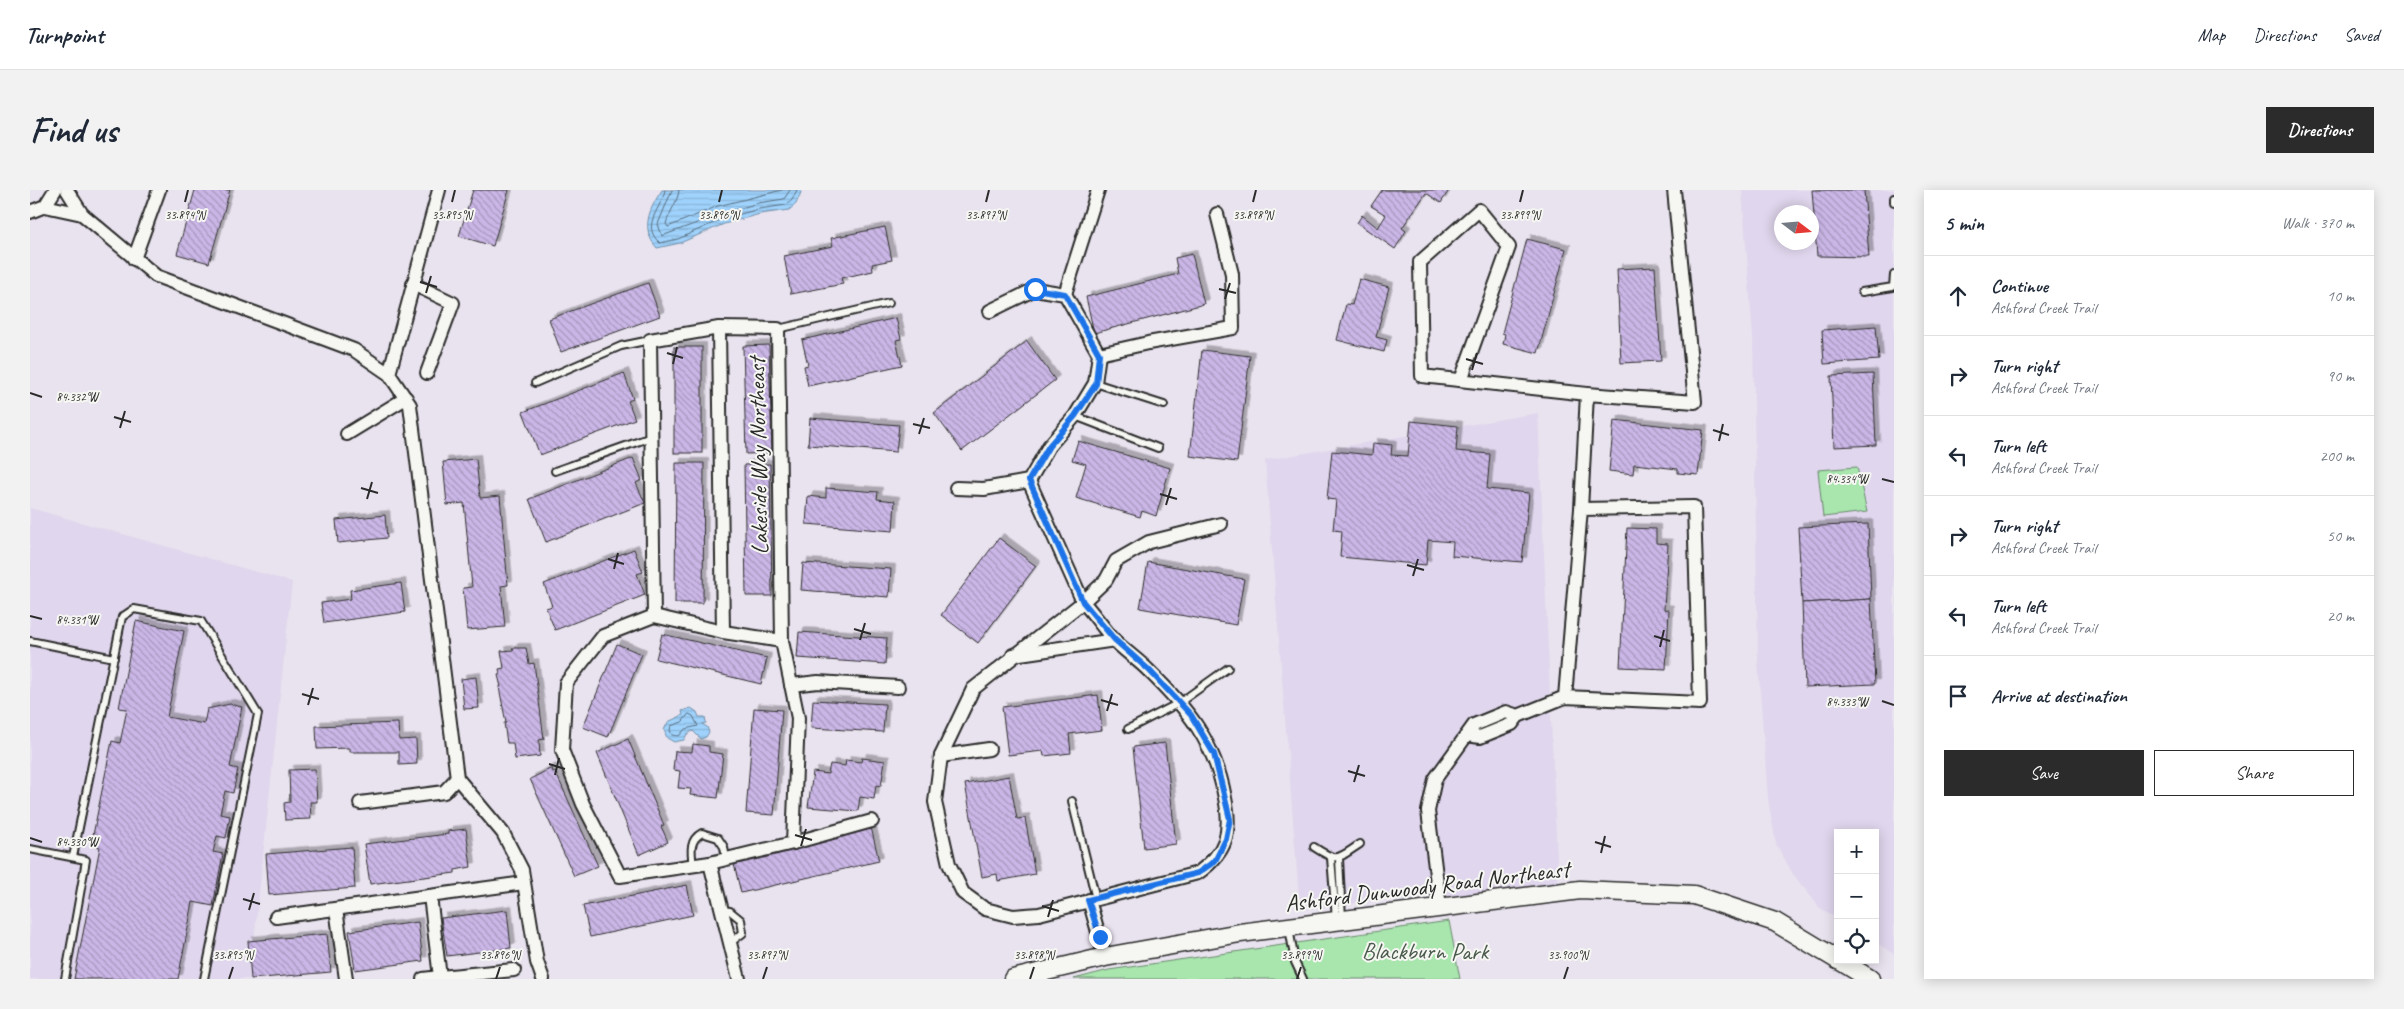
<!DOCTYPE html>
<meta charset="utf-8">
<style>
:root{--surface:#fff;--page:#f2f2f3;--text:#1f2937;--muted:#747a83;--line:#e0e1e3;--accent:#2b2b2b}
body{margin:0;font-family:Caveat,sans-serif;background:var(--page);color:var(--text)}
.controls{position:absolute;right:15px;bottom:15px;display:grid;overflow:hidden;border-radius:0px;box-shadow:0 2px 12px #0003}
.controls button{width:45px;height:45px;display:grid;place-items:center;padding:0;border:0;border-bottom:1px solid var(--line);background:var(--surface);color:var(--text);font:25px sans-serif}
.compass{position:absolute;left:1744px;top:15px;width:45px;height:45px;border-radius:50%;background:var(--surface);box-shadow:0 2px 12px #0003;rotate:106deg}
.stop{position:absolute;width:15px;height:15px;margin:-11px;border:4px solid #1a73e8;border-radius:50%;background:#fff}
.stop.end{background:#1a73e8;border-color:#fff;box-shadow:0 1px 5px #0008}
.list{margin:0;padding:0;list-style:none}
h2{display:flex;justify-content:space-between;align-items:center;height:65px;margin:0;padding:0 20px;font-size:21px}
h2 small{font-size:16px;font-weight:400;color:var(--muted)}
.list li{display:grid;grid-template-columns:32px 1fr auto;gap:15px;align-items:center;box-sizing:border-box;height:80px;padding:0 20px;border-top:1px solid var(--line)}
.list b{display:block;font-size:19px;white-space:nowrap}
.list p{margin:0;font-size:16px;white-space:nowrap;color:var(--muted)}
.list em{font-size:16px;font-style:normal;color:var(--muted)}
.actions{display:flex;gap:10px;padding:15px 20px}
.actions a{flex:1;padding:11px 0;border:1px solid var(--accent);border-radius:0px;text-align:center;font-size:18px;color:var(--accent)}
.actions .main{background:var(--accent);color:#fff}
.icon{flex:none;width:28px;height:28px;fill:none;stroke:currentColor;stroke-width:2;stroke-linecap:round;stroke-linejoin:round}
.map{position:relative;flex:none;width:1864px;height:789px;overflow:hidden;border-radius:0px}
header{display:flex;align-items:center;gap:30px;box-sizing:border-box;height:70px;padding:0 25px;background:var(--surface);border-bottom:1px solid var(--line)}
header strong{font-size:24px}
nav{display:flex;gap:28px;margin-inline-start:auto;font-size:18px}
.intro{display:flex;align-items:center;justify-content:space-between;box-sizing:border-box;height:120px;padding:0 30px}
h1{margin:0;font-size:35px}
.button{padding:12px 22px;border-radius:0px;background:var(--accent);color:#fff;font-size:18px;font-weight:700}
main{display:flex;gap:30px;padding:0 30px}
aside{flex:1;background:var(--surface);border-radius:0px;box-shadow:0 2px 12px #0003}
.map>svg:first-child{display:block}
.built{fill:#e0d6ed;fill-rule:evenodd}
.park{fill:#a8e6ae;stroke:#6a886c}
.water{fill:url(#water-rules);stroke:#718fa8}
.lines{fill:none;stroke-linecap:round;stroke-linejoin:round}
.shore{stroke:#596e7f;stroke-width:1}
.building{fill:url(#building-back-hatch);stroke:#2b2b2b;filter:url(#shadow)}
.service-casing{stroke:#2b2b2b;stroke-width:10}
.minor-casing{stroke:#2b2b2b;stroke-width:16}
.secondary-casing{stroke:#2b2b2b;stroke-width:21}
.service{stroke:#f6f6f2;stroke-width:6}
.minor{stroke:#f6f6f2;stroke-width:12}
.secondary{stroke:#f6f6f2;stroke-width:18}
.route{stroke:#1a73e8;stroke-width:6}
.ticks{fill:none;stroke:#2b2b2b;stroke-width:2}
.labels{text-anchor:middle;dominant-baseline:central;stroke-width:4;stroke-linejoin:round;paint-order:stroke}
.street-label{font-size:24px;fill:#2b2b2b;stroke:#f6f6f2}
.park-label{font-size:24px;fill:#4a5a4c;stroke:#f6f6f2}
.ticks-label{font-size:12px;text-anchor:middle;fill:#2b2b2b;stroke:#f6f6f2;stroke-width:4;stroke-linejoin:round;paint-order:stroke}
</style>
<header>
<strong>Turnpoint</strong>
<nav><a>Map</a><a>Directions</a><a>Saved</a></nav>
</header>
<div class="intro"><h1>Find us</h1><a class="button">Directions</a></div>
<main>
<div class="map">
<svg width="1864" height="789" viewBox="0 0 1864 789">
<defs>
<pattern id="water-rules" width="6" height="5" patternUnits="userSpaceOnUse" patternTransform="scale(1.25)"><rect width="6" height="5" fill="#9fd2fc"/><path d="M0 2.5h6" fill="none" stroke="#89b4d8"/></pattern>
<pattern id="building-back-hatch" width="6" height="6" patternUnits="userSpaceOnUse" patternTransform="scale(1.25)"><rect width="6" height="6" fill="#cbb7e7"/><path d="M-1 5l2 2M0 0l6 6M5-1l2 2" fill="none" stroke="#a595bb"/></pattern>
<filter id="shadow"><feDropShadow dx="4.5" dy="-4.5" stdDeviation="0" flood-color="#0004"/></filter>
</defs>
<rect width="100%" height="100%" fill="#e9e3ef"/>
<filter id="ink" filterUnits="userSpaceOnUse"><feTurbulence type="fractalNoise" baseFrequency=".02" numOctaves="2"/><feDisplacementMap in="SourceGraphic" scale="10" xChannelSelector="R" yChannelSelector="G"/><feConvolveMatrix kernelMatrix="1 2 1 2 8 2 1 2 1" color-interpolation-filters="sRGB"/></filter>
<g filter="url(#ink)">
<g class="built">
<path d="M1712 0H1864V764L1845 752V643H1808V729L1790 718 1763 684 1746 654 1738 609 1728 471 1723 147ZM1752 22H1782V52H1752Z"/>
<path d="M1508 223 1528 693 1427 707 1409 703 1270 720 1235 270Z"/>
<path d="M0 318 262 392 220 789H0Z"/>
</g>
<g class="park">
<path d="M1827 277 1837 322 1793 327 1788 280Z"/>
<path d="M1419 731 1430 789H1044L1079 780Z"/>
</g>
<g class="water">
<path d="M632 0H772L766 14 759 20 730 24 694 34 650 53 627 58C610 39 619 19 632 0Z"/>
<path d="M661 518 667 522 669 527H675L676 533 672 534 677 537 679 542 676 547 671 549 663 541 657 544 654 550 644 552 637 548 634 540 638 532 653 525 652 521Z"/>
</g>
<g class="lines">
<g class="shore">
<path d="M635 0C633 17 609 35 630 53L648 49 692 29 729 19 756 15 762 10 767 0"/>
<path d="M642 0 628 34 632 46 691 24 728 13 754 9 760 0"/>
<path d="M649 0C648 12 639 22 636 34L638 37 688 16 752 0"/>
<path d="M659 524 663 526 668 536 655 539 649 546 642 545 640 540 641 536 652 532Z"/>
</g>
</g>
<g class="building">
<path d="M165 0H200L179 73 147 64Z"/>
<path d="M443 0H479L463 56 429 46Z"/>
<path d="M1352 0H1419L1411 13 1396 3 1372 38 1376 41 1365 59 1327 33 1332 25 1348 38 1356 25 1341 16Z"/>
<path d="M1782 0H1834L1839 67 1787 66Z"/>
<path d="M855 37 862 70 842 74 843 81 811 88 813 94 761 104 754 66 803 56 801 48Z"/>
<path d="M1497 49 1536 59 1508 163 1473 154 1475 144 1472 143Z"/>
<path d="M1162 64 1174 114 1064 143 1056 107 1148 84 1145 68Z"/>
<path d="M1625 77 1631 171 1591 173 1587 79Z"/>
<path d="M1329 89 1359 97 1346 147 1357 150 1354 162 1307 150 1316 114 1322 115Z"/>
<path d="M618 93 630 126 531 162 519 129Z"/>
<path d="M866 128 871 149 866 150 872 175 778 196 774 176 778 175 772 150Z"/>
<path d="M1846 136 1849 170 1794 174 1792 140Z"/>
<path d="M997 151 1025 190 932 261 904 223Z"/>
<path d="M739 155 742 263 716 264 713 156Z"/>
<rect x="644" y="157" width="28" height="106"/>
<path d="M1172 160 1220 166 1207 272 1160 266Z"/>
<path d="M594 183 603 209 598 211 605 229 510 265 493 222Z"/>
<path d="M1843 184 1846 255 1804 257 1801 186Z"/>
<path d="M780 228 869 235 866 262 778 255Z"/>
<path d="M1584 230 1673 240 1668 285 1648 283V279L1604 274 1603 284 1579 281Z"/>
<path d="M1381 231 1428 236 1426 261 1460 264 1457 299 1499 303 1492 372 1422 366 1423 352 1398 350 1396 375 1310 367 1312 341 1303 340 1306 310 1297 309 1302 261 1342 265 1343 253 1362 255 1361 265 1378 266Z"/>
<path d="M1048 251 1140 278 1126 326 1112 321 1110 327 1046 308 1056 274 1042 270Z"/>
<path d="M603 268 612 290 606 293 615 313 516 352 499 309Z"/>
<path d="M446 269 450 308 470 306 478 395 471 396 475 437 437 440 433 398 442 397 434 313 417 315 413 272Z"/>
<path d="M646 273H674L673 413H645Z"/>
<path d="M740 274 742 406H716L714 275Z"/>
<path d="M796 298 848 302 847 309 865 311 863 341 776 334 778 306 796 308Z"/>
<path d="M355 325 357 348 308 353 306 330Z"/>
<path d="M1838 334 1841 409 1772 413 1768 337Z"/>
<path d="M1597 338 1626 339V353L1638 354 1634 419 1639 420 1636 479 1590 477Z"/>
<path d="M969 348 1006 376 948 453 911 425Z"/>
<path d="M604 359 613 382 607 384 615 405 525 440 516 418 522 416 514 394Z"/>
<path d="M1118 372 1214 389 1206 435 1110 418Z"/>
<path d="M773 373 861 379 859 407 771 400Z"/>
<path d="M371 393 375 422 294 433 291 413 321 409 320 400Z"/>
<path d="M1841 409 1845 494 1775 497 1772 413Z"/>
<path d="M106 431 154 441 137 527 174 534 177 519 200 514 212 517 200 577 208 579 203 603 195 601 190 624 200 626 196 648 187 646 183 662 193 664 183 716 163 712 148 789H44L70 657 61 655 82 551 90 553 97 519 89 518Z"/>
<path d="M769 442 857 448 855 474 767 468Z"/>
<path d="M632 444 737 468 731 494 626 469Z"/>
<path d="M587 454 612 464 578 547 553 537Z"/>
<path d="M482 458H496L499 474 504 473 514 549 509 550 510 566 485 569 483 553H477L474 533H476L469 497H471L468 485 470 484 469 479 474 478 471 461 484 460Z"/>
<path d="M446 487 449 518 434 519 431 489Z"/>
<path d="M1068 505 1072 540 1039 544 1041 563 1014 566 1013 561 978 565 972 517Z"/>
<path d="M783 510 855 514 853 542 781 538Z"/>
<path d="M724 518 752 520 744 625 716 623Z"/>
<path d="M368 533 369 550 386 549 387 574 369 575V562H320V558L287 559 286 536Z"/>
<path d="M598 549 634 635 631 636 638 652 609 665 567 563Z"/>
<path d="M1135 553 1146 654 1114 658 1103 557Z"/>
<path d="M663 554 679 556V562L693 564 688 608 660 605 661 599 648 598 650 581 643 580 645 561 662 562Z"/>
<path d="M832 568 855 571 851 596 846 595 844 609 830 607 828 621 778 617 783 582 798 584 800 574 815 576 816 570 831 572Z"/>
<path d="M522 578 523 582 525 581 568 676 544 686 500 589Z"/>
<path d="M285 579 287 612H280L281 629 255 630 254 613 260 612 259 580Z"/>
<path d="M979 586 987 629 995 628 1005 684 968 691 967 684 952 687 935 594Z"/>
<path d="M841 637 849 671 711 703 703 670Z"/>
<path d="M436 639 441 677 425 680V683L340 694 334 654 418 644V641Z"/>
<path d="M322 657 325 698 239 705 236 664Z"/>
<path d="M657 695 663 725 560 747 553 716Z"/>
<path d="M477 720 481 758 417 766 411 728Z"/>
<path d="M388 732 393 771 325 780 319 741Z"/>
<path d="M297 744 301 782 221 789 218 751Z"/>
</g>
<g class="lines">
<g class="service-casing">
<g id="service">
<path d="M1864 8V12"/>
<path d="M1832 102 1863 97 1864 85"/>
<path d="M748 139 859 113"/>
<path d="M505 193 591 156 620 150"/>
<path d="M1065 193 1134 215"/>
<path d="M1045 226 1128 258"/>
<path d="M525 281 621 247"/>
<path d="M0 451 84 468"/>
<path d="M1098 539 1149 513 1198 478"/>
<path d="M1042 611 1066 709"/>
<path d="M1284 657C1308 673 1307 669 1330 654"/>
<path d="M0 659 56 670 35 789"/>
<path d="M43 667 92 427 104 419 171 431 228 524 174 789"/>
<path d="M1301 668 1306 729"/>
<path d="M1309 668 1312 729"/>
<path d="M663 675C661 662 659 650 672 643L688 648 694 657 696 669"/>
<path d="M692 720 700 721 711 730 713 743 700 753"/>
<path d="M1259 738 1265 772 1273 789"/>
</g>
</g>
<g class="minor-casing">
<g id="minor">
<path d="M37 0 52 24 126 86 324 160 359 184 380 215 427 588 473 643 492 680 507 772 513 789"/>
<path d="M15 16 52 24"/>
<path d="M0 22 15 16 25 0"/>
<path d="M104 69 129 0"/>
<path d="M383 94 423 113 397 183"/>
<path d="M1035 104 1068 0"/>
<path d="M689 138 748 139 752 451 768 528 763 653 680 673 590 686 553 614 532 560 536 493 573 446 624 426 620 150Z"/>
<path d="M1069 164 1118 153 1203 138 1202 84 1187 24"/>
<path d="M359 184 409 0"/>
<path d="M1431 190 1479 57 1449 20 1390 72 1392 186 1557 204"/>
<path d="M317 244 376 208"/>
<path d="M999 291 1053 412 1076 390 1086 371 1119 352 1191 334"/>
<path d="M926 298 954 299 999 291 1019 256 1045 226 1065 193 1069 164 1035 104 1005 99 960 121"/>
<path d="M1551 319 1557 204 1665 212 1644 0"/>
<path d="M1053 412C1064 424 1073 438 1084 450 1095 461 1108 470 1118 480 1158 519 1185 552 1195 608 1202 642 1197 662 1168 683L1009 724 983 726 955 719 933 703 919 674 905 612 911 566 943 499Z"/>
<path d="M624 426 693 442 689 138"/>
<path d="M693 442 752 451"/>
<path d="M983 465 1085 450"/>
<path d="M761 495 788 492 868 497"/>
<path d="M1437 545 1450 547 1482 534 1488 526 1535 507 1670 513 1664 317 1551 319 1535 507"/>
<path d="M911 566 959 559"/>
<path d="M330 613 414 602 427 588"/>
<path d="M763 653 842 631"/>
<path d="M680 673 709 789"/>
<path d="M1059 710 1075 767"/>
<path d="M1410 717 1398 621 1405 589 1444 535 1476 522 1488 526"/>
<path d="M306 719 316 789"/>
<path d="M246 727 494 693"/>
<path d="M410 787 484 780"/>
<path d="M393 789 410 787 400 706"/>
</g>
</g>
<g class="secondary-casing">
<g id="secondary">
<path d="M1809 770 1840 789"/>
<path d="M983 789 1075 767 1210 743 1550 700 1664 705 1745 732 1808 770"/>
</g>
</g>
<use href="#service" class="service"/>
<use href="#minor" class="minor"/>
<use href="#secondary" class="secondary"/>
</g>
</g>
<g class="lines" filter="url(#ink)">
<path class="route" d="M1005 99 1035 104 1069 164 1066 194 1045 226 1019 256 999 290 1053 412 1085 450 1119 480 1161 525 1184 564 1200 629 1196 649 1185 671 1168 683 1058 710 1070 747"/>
</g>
<path class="ticks" d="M155 12 158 0M422 12 425 0M689 12 692 0M956 12 959 0M1223 12 1226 0M1490 12 1493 0M390 92 407 97M1189 99 1206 103M396 103 401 86M1195 109 1200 93M637 163 653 168M1436 169 1453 174M643 174 647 157M1442 180 1447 163M0 203 12 207M84 227 101 232M883 234 900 238M90 238 95 221M1683 240 1699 245M889 244 894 228M1689 251 1693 234M1852 289 1864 292M331 298 348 303M1130 304 1147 309M337 309 342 292M1136 315 1141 298M578 369 594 374M1377 375 1394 380M584 379 588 363M1383 386 1388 369M0 426 12 429M824 439 841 444M1624 446 1640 451M830 450 835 433M1630 457 1634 440M272 504 289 509M1071 510 1088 515M1852 511 1864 515M278 515 283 498M1077 521 1082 504M519 574 535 579M1318 581 1335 586M525 585 529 568M1324 592 1329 575M765 645 782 650M0 648 12 652M1565 652 1581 657M771 656 776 639M1571 663 1575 646M213 709 230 714M1012 716 1029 721M219 720 224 703M1018 727 1023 710M199 789 203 777M466 789 470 777M733 789 737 777M1000 789 1004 777M1267 789 1271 777M1534 789 1538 777"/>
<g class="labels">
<g class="street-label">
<text transform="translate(728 266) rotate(-91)">Lakeside Way Northeast</text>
<text transform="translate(1397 696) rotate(-7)">Ashford Dunwoody Road Northeast</text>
</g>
<g class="park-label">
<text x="1395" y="761">Blackburn Park</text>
</g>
</g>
<g class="ticks-label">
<text x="155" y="29">33.894°N</text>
<text x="422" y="29">33.895°N</text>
<text x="689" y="29">33.896°N</text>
<text x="956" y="29">33.897°N</text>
<text x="1223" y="29">33.898°N</text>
<text x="1490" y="29">33.899°N</text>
<text x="47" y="211">84.332°W</text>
<text x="1817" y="293">84.334°W</text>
<text x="47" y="434">84.331°W</text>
<text x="1817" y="516">84.333°W</text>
<text x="47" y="656">84.330°W</text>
<text x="203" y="769">33.895°N</text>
<text x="470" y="769">33.896°N</text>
<text x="737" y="769">33.897°N</text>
<text x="1004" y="769">33.898°N</text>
<text x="1271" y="769">33.899°N</text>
<text x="1538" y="769">33.900°N</text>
</g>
</svg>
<div class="controls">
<button>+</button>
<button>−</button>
<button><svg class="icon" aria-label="locate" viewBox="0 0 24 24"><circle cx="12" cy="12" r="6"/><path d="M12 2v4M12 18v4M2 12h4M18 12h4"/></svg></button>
</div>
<svg class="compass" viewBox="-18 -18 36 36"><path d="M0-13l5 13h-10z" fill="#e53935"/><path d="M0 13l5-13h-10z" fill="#747a83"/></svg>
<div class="stop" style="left:1005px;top:99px"></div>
<div class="stop end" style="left:1070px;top:747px"></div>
</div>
<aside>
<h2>5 min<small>Walk · 370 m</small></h2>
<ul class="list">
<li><svg class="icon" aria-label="ahead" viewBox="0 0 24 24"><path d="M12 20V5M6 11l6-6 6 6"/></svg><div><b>Continue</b><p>Ashford Creek Trail</p></div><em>10 m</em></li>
<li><svg class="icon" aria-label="right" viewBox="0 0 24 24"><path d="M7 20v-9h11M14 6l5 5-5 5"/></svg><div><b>Turn right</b><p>Ashford Creek Trail</p></div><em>90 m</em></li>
<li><svg class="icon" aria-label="left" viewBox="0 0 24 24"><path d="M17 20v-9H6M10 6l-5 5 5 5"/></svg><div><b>Turn left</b><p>Ashford Creek Trail</p></div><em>200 m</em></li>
<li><svg class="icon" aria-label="right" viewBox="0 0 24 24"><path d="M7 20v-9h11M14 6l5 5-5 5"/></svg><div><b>Turn right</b><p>Ashford Creek Trail</p></div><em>50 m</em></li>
<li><svg class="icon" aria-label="left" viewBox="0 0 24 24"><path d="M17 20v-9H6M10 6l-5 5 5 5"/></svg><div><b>Turn left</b><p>Ashford Creek Trail</p></div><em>20 m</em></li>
<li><svg class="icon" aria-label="arrive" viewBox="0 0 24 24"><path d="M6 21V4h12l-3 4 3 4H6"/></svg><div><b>Arrive at destination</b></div></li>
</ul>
<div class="actions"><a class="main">Save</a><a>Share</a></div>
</aside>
</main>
